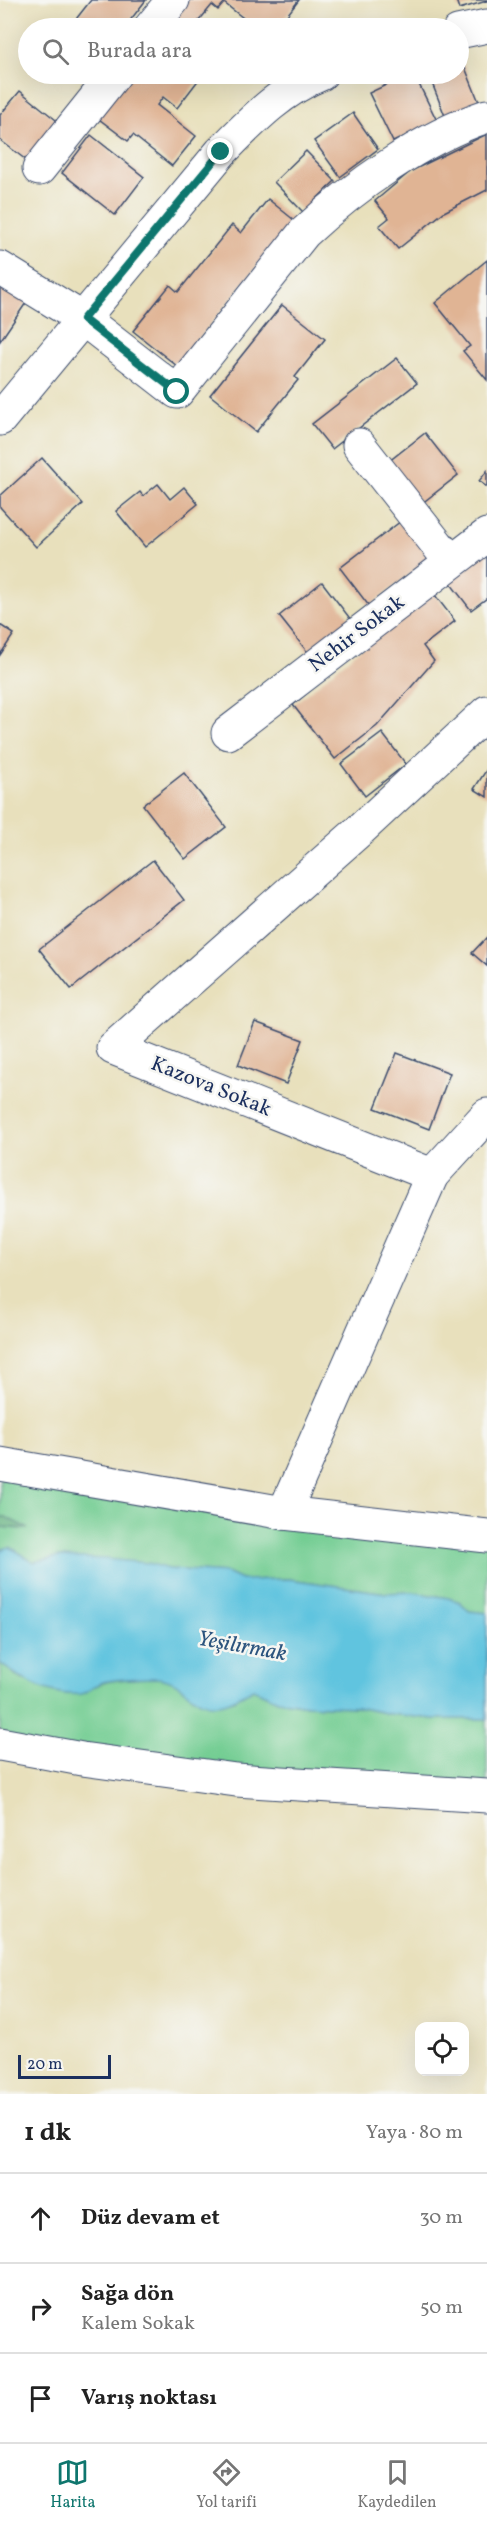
<!DOCTYPE html>
<html lang="tr">
<meta charset="utf-8">
<style>
:root{--surface:#fff;--page:#f6f6f6;--text:#222;--muted:#767676;--line:#e0e0e0;--accent:#0f766e}
body{margin:0;font-family:Vollkorn,serif;background:var(--page);color:var(--text)}
.controls{position:absolute;right:18px;bottom:18px;display:grid;overflow:hidden;border-radius:12px;box-shadow:0 6px 24px #0002}
.controls button{width:54px;height:54px;display:grid;place-items:center;padding:0;border:0;border-bottom:2px solid var(--line);background:var(--surface);color:var(--text);font:30px sans-serif}
.scale{position:absolute;left:18px;bottom:15px;width:93px;box-sizing:border-box;padding-left:6px;border:3px solid #1b2f5e;border-top:0;font-size:16px;line-height:21px;white-space:nowrap;color:#1b2f5e;-webkit-text-stroke:4px #f6f6f2;paint-order:stroke}
.stop{position:absolute;width:18px;height:18px;margin:-14px;border:4px solid #0f766e;border-radius:50%;background:#fff}
.stop.end{background:#0f766e;border-color:#fff;box-shadow:0 2px 6px #0008}
.list{margin:0;padding:0;list-style:none}
h2{display:flex;justify-content:space-between;align-items:center;height:78px;margin:0;padding:0 24px;font-size:26px}
h2 small{font-size:20px;font-weight:400;color:var(--muted)}
.list li{display:grid;grid-template-columns:39px 1fr auto;gap:18px;align-items:center;box-sizing:border-box;height:90px;padding:0 24px;border-top:2px solid var(--line)}
.list b{display:block;font-size:22px;white-space:nowrap}
.list p{margin:0;font-size:20px;white-space:nowrap;color:var(--muted)}
.list em{font-size:20px;font-style:normal;color:var(--muted)}
.icon{flex:none;width:33px;height:33px;fill:none;stroke:currentColor;stroke-width:2;stroke-linecap:round;stroke-linejoin:round}
.map{position:relative;flex:none;width:487px;height:2094px;overflow:hidden}
.search{position:absolute;background:var(--surface);box-shadow:0 6px 24px #0002;left:18px;right:18px;top:18px;height:66px;display:flex;align-items:center;gap:15px;box-sizing:border-box;padding:0 21px;border-radius:33px;color:var(--muted);font-size:22px}
.sheet{height:348px;background:var(--surface)}
nav{display:flex;justify-content:space-around;align-items:center;box-sizing:border-box;height:84px;border-top:2px solid var(--line);background:var(--surface);font-size:16px;color:var(--muted)}
nav a{display:grid;justify-items:center;gap:3px}
nav .on{color:var(--accent)}
.map>svg:first-child{display:block}
.green{fill:#73cd93;stroke:#477e78;stroke-width:1.5}
.forest{fill:#5eb07d;stroke:#3c706e;stroke-width:1.5}
.water{fill:#61c4df;stroke:#3e7a9e;stroke-width:1.5}
.building{fill:#e0b494}
.lines{fill:none;stroke-linecap:round;stroke-linejoin:round}
.minor-casing{stroke:#3a4a6c;stroke-width:35}
.minor{stroke:#fff;stroke-width:33}
.route{stroke:#0f766e;stroke-width:8}
.labels{text-anchor:middle;dominant-baseline:central;stroke-width:5;stroke-linejoin:round;paint-order:stroke}
.street-label{font-size:21px;fill:#1b2f5e;stroke:#f6f6f2}
.water-label{font-size:22px;font-style:italic;fill:#2c547e;stroke:#f6f6f2}
</style>
<div class="map">
<svg width="487" height="2094" viewBox="0 0 487 2094">
<rect width="100%" height="100%" fill="#f6f6f2"/>
<filter id="ink" filterUnits="userSpaceOnUse"><feTurbulence type="fractalNoise" baseFrequency=".0167" numOctaves="2"/><feDisplacementMap in="SourceGraphic" scale="12" xChannelSelector="R" yChannelSelector="G"/><feConvolveMatrix kernelMatrix="1 2 1 2 8 2 1 2 1" color-interpolation-filters="sRGB"/></filter>
<filter id="wash" filterUnits="userSpaceOnUse"><feTurbulence type="fractalNoise" baseFrequency=".008" numOctaves="4" result="noise"/><feDisplacementMap in="SourceGraphic" scale="24" xChannelSelector="R" yChannelSelector="G"/><feGaussianBlur stdDeviation="1.35" result="paint"/><feColorMatrix in="noise" values="0 0 0 0 0 0 0 0 0 0 0 0 0 0 0 0 0 1.4 0 .05"/><feComposite in="paint" operator="in"/></filter>
<g filter="url(#wash)">
<rect width="100%" height="100%" fill="#e8e0bc"/>
<g class="green">
<path d="M0 1464 487 1536V1613L469 1611 460 1602 448 1598 412 1592 386 1593 289 1579 241 1580 226 1573 168 1569 148 1563 59 1557 34 1562 10 1547 0 1550V1527L21 1529 6 1517H0Z"/>
<path d="M0 1663 21 1679 82 1694C89 1690 95 1685 103 1683 114 1679 161 1676 172 1680 181 1684 187 1691 193 1698L234 1700 253 1689 278 1700 307 1705 356 1707 390 1714 434 1719H487V1796L0 1744Z"/>
</g>
<path class="forest" d="M0 1517H6L28 1529 0 1527Z"/>
<path class="water" d="M10 1547 34 1562 59 1557 104 1559 148 1563 168 1569 226 1573 241 1580 289 1579 386 1593 412 1592 448 1598 460 1602 469 1611 487 1613V1719H434L390 1714 356 1707 307 1705 278 1700 253 1689C244 1694 235 1700 224 1703 192 1711 186 1678 155 1678 142 1678 111 1679 100 1683 94 1686 87 1693 80 1694 52 1697 21 1680 0 1663V1550Z"/>
<g id="blocks">
<g class="building">
<path d="M146 0 125 27 120 23 116 28H69L91 0Z"/>
<path d="M187 0H299L277 28H256L224 3 218 10 212 5 193 28H166Z"/>
<path d="M456 0H487V1L459 9Z"/>
<path d="M464 65 479 102 445 116 430 78 441 74H458V67Z"/>
<path d="M129 74H203L177 108 163 97 157 105 196 136 172 166 133 135 128 141 95 116Z"/>
<path d="M409 74H414L437 121 393 142 369 93Z"/>
<path d="M20 91 61 124 30 163 0 140V115Z"/>
<path d="M353 113 378 149 340 177 314 141Z"/>
<path d="M487 134V190L444 212 398 249 379 226 389 218 375 201 411 171Z"/>
<path d="M91 135 144 177 115 215 62 173Z"/>
<path d="M306 151 335 181 303 212 274 182Z"/>
<path d="M268 199 294 220 177 366 133 331 170 285 178 292 232 225 241 233Z"/>
<path d="M487 260V380L463 351 470 346 435 303Z"/>
<path d="M0 281 28 300 0 341Z"/>
<path d="M282 305 325 339 295 377 298 380 256 432 210 395Z"/>
<path d="M397 358 417 383 332 449 312 424Z"/>
<path d="M425 433 458 475 421 504 388 462Z"/>
<path d="M42 458 83 504 36 547 0 507V496Z"/>
<path d="M487 471V487L479 481Z"/>
<path d="M158 484 170 499 184 487 198 504 145 547 116 511 140 492 143 496Z"/>
<path d="M405 518 435 555 369 606 340 568Z"/>
<path d="M487 548V598L471 610 447 579Z"/>
<path d="M322 582 352 621 309 654 279 616Z"/>
<path d="M431 590 455 621 423 646 434 661 377 726 335 759 293 705Z"/>
<path d="M0 625 14 634 0 655Z"/>
<path d="M382 733 406 764 365 796 341 764Z"/>
<path d="M487 769V797L474 789Z"/>
<path d="M184 773 226 827 185 859 143 805Z"/>
<path d="M153 860 184 900 71 989 39 949Z"/>
<path d="M487 937V966L472 953Z"/>
<path d="M255 1022 303 1040 286 1084 238 1065Z"/>
<path d="M397 1053 450 1073 429 1129 375 1108Z"/>
</g>
</g>
</g>
<g filter="url(#ink)">
<use href="#blocks" fill-opacity="0" stroke="#3a4a6c" stroke-width="1.5"/>
<g class="lines">
<g class="minor-casing">
<g id="minor">
<path d="M150 28 173 0"/>
<path d="M458 32 487 26"/>
<path d="M39 169 115 74"/>
<path d="M0 268 83 319 177 392 304 233C353 187 423 137 487 116"/>
<path d="M0 419 221 152C251 122 281 90 321 74"/>
<path d="M359 445 451 562"/>
<path d="M228 733 487 535"/>
<path d="M432 1175 487 1115"/>
<path d="M0 1464 284 1513 487 1536"/>
<path d="M284 1513 432 1175 113 1048 359 831 487 712"/>
<path d="M0 1744 82 1759 236 1780 487 1796"/>
</g>
</g>
<use href="#minor" class="minor"/>
</g>
</g>
<g class="lines" filter="url(#ink)">
<path class="route" d="M177 392 83 319 221 152"/>
</g>
<g class="labels">
<g class="street-label">
<text transform="translate(357 634) rotate(-37)">Nehir Sokak</text>
<text transform="translate(211 1087) rotate(22)">Kazova Sokak</text>
</g>
<g class="water-label">
<text transform="translate(242 1647) rotate(10)">Yeşilırmak</text>
</g>
</g>
</svg>
<div class="controls">
<button><svg class="icon" aria-label="locate" viewBox="0 0 24 24"><circle cx="12" cy="12" r="6"/><path d="M12 2v4M12 18v4M2 12h4M18 12h4"/></svg></button>
</div>
<div class="scale">20 m</div>
<div class="stop" style="left:177px;top:392px"></div>
<div class="stop end" style="left:221px;top:152px"></div>
<div class="search"><svg class="icon" aria-label="search" viewBox="0 0 24 24"><circle cx="10" cy="10" r="6"/><path d="M15 15l6 6"/></svg>Burada ara</div>
</div>
<section class="sheet">
<h2>1 dk<small>Yaya · 80 m</small></h2>
<ul class="list">
<li><svg class="icon" aria-label="ahead" viewBox="0 0 24 24"><path d="M12 20V5M6 11l6-6 6 6"/></svg><div><b>Düz devam et</b></div><em>30 m</em></li>
<li><svg class="icon" aria-label="right" viewBox="0 0 24 24"><path d="M7 20v-9h11M14 6l5 5-5 5"/></svg><div><b>Sağa dön</b><p>Kalem Sokak</p></div><em>50 m</em></li>
<li><svg class="icon" aria-label="arrive" viewBox="0 0 24 24"><path d="M6 21V4h12l-3 4 3 4H6"/></svg><div><b>Varış noktası</b></div></li>
</ul>
</section>
<nav>
<a class="on"><svg class="icon" aria-label="map" viewBox="0 0 24 24"><path d="M3 6l6-2 6 2 6-2v14l-6 2-6-2-6 2zM9 4v14M15 6v14"/></svg>Harita</a>
<a><svg class="icon" aria-label="directions" viewBox="0 0 24 24"><path d="M12 3l9 9-9 9-9-9zM9 14v-3h6M13 9l2 2-2 2"/></svg>Yol tarifi</a>
<a><svg class="icon" aria-label="saved" viewBox="0 0 24 24"><path d="M7 4h10v16l-5-4-5 4z"/></svg>Kaydedilen</a>
</nav>
